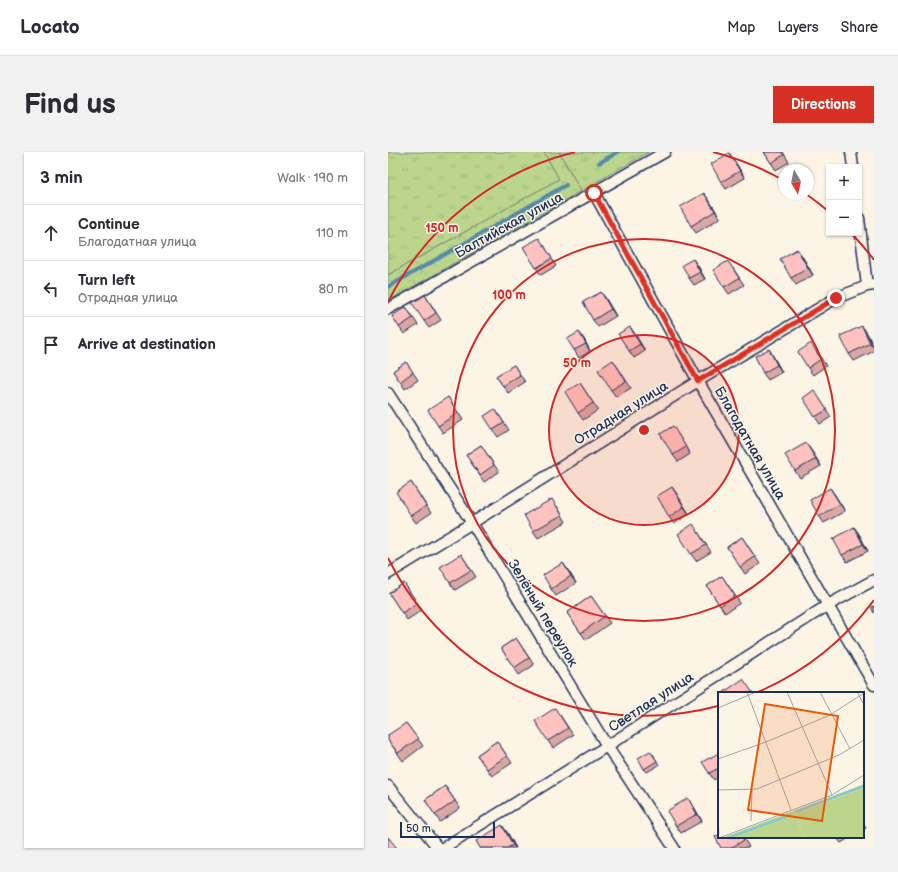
<!DOCTYPE html>
<meta charset="utf-8">
<style>
:root{--surface:#fff;--page:#f2f2f3;--text:#2b2b33;--muted:#7c7c81;--line:#e1e1e2;--accent:#d93025}
body{margin:0;font-family:"Balsamiq Sans",sans-serif;background:var(--page);color:var(--text)}
.controls{position:absolute;right:12px;top:12px;display:grid;overflow:hidden;border-radius:0px;box-shadow:0 1px 3px #0004}
.controls button{width:36px;height:36px;display:grid;place-items:center;padding:0;border:0;border-bottom:1px solid var(--line);background:var(--surface);color:var(--text);font:20px sans-serif}
.compass{position:absolute;left:390px;top:12px;width:36px;height:36px;border-radius:50%;background:var(--surface);box-shadow:0 1px 3px #0004;rotate:171deg}
.scale{position:absolute;left:12px;bottom:10px;width:95px;box-sizing:border-box;padding-left:4px;border:2px solid #1b2f5e;border-top:0;font-size:11px;line-height:14px;white-space:nowrap;color:#1b2f5e;-webkit-text-stroke:3px #fcf5e5;paint-order:stroke}
.stop{position:absolute;width:12px;height:12px;margin:-9px;border:3px solid #d93025;border-radius:50%;background:#fff}
.stop.end{background:#d93025;border-color:#fff;box-shadow:0 1px 4px #0008}
.list{margin:0;padding:0;list-style:none}
h2{display:flex;justify-content:space-between;align-items:center;height:52px;margin:0;padding:0 16px;font-size:17px}
h2 small{font-size:13px;font-weight:400;color:var(--muted)}
.list li{display:grid;grid-template-columns:26px 1fr auto;gap:12px;align-items:center;box-sizing:border-box;height:56px;padding:0 16px;border-top:1px solid var(--line)}
.list b{display:block;font-size:15px;white-space:nowrap}
.list p{margin:0;font-size:13px;white-space:nowrap;color:var(--muted)}
.list em{font-size:13px;font-style:normal;color:var(--muted)}
.icon{flex:none;width:22px;height:22px;fill:none;stroke:currentColor;stroke-width:2;stroke-linecap:round;stroke-linejoin:round}
.map{position:relative;flex:none;width:486px;height:696px;overflow:hidden;border-radius:0px}
header{display:flex;align-items:center;gap:24px;box-sizing:border-box;height:56px;padding:0 20px;background:var(--surface);border-bottom:1px solid var(--line)}
header strong{font-size:19px}
nav{display:flex;gap:22px;margin-inline-start:auto;font-size:14px}
.intro{display:flex;align-items:center;justify-content:space-between;box-sizing:border-box;height:96px;padding:0 24px}
h1{margin:0;font-size:28px}
.button{padding:10px 18px;border-radius:0px;background:var(--accent);color:#fff;font-size:14px;font-weight:700}
main{display:flex;gap:24px;padding:0 24px}
aside{flex:1;background:var(--surface);border-radius:0px;box-shadow:0 1px 3px #0004}
.map>svg:first-child{display:block}
.grass{fill:url(#grass-tufts);stroke:#6b8275}
.forest{fill:url(#forest-crowns);stroke:#6b8275}
.lines{fill:none;stroke-linecap:round;stroke-linejoin:round}
.stream{stroke:#578aab;stroke-width:4}
.street-casing{stroke:#1b2f5e;stroke-width:13}
.street{stroke:#fcf5e5;stroke-width:10}
.wall{fill:#dba7a3;stroke:#1b2f5e}
.shaded-wall{fill:#b28885;stroke:#1b2f5e}
.building{fill:#ffc2be;stroke:#1b2f5e}
.route{stroke:#d93025;stroke-width:5}
.ring{fill:none;stroke:#d62828;stroke-width:2}
.labels{text-anchor:middle;dominant-baseline:central;stroke-width:3;stroke-linejoin:round;paint-order:stroke}
.street-label{font-size:14px;fill:#1b2f5e;stroke:#fcf5e5}
.inset-river{fill:none;stroke:#7fc6df;stroke-width:2}
.inset-road{fill:none;stroke:#a2a6af;stroke-width:1}
.view{fill:#e8590c;fill-opacity:0.15;stroke:#e8590c;stroke-width:2}
.inset-edge{fill:none;stroke:#1b2f5e;stroke-width:2}
.centre{fill:#d62828;stroke:#fcf5e5;stroke-width:2}
.ring-label{font-size:12px;text-anchor:middle;font-weight:bold;fill:#d62828;stroke:#fcf5e5;stroke-width:3;stroke-linejoin:round;paint-order:stroke}
</style>
<header>
<strong>Locato</strong>
<nav><a>Map</a><a>Layers</a><a>Share</a></nav>
</header>
<div class="intro"><h1>Find us</h1><a class="button">Directions</a></div>
<main>
<aside>
<h2>3 min<small>Walk · 190 m</small></h2>
<ul class="list">
<li><svg class="icon" aria-label="ahead" viewBox="0 0 24 24"><path d="M12 20V5M6 11l6-6 6 6"/></svg><div><b>Continue</b><p>Благодатная улица</p></div><em>110 m</em></li>
<li><svg class="icon" aria-label="left" viewBox="0 0 24 24"><path d="M17 20v-9H6M10 6l-5 5 5 5"/></svg><div><b>Turn left</b><p>Отрадная улица</p></div><em>80 m</em></li>
<li><svg class="icon" aria-label="arrive" viewBox="0 0 24 24"><path d="M6 21V4h12l-3 4 3 4H6"/></svg><div><b>Arrive at destination</b></div></li>
</ul>
</aside>
<div class="map">
<svg width="486" height="696" viewBox="0 0 486 696">
<defs>
<pattern id="grass-tufts" width="24" height="20" patternUnits="userSpaceOnUse"><rect width="24" height="20" fill="#bbd58c"/><path d="M3 7l-1-3M5 7V3M7 7l1-3M15 17l-1-3M17 17v-4M19 17l1-3" fill="none" stroke="#a0b77b"/></pattern>
<pattern id="forest-crowns" width="20" height="18" patternUnits="userSpaceOnUse"><rect width="20" height="18" fill="#bbd58c"/><path d="M2 6a3 3 0 1 1 6 0M12 15a3 3 0 1 1 6 0" fill="none" stroke="#a0b77b"/></pattern>
</defs>
<rect width="100%" height="100%" fill="#fcf5e5"/>
<filter id="ink" filterUnits="userSpaceOnUse"><feTurbulence type="fractalNoise" baseFrequency=".025" numOctaves="2"/><feDisplacementMap in="SourceGraphic" scale="8" xChannelSelector="R" yChannelSelector="G"/><feConvolveMatrix kernelMatrix="1 2 1 2 8 2 1 2 1" color-interpolation-filters="sRGB"/></filter>
<g filter="url(#ink)">
<g class="grass">
<path d="M0 0H156L172 27 0 123Z"/>
<path d="M171 0H261L193 39Z"/>
</g>
<path class="forest" d="M156 0H171L193 39 0 149V123L171 27Z"/>
<g class="lines">
<g class="stream">
<path d="M211 11 230 0"/>
<path d="M0 135 178 33"/>
</g>
<g class="street-casing">
<g id="street">
<path d="M463 0 465 15"/>
<path d="M206 41 310 229 486 533"/>
<path d="M471 66 479 134"/>
<path d="M0 157 277 0"/>
<path d="M0 241 84 371 219 594 286 696"/>
<path d="M0 422 84 371 310 229 448 146 479 134 486 133"/>
<path d="M0 634 50 696"/>
<path d="M55 696 219 594 440 453 486 428"/>
</g>
</g>
<use href="#street" class="street"/>
</g>
<g class="wall">
<path d="M376 0H395L401 10 388 18Z"/>
<path d="M341 1 346 8 357 26 338 37 333 30Z"/>
<path d="M321 48 332 66 308 81 303 74Z"/>
<path d="M156 93 168 114 153 123 148 116Z"/>
<path d="M409 97 414 104 425 123 408 133 403 126Z"/>
<path d="M310 114 317 127 306 133 301 126Z"/>
<path d="M345 116 356 133 341 142 336 135Z"/>
<path d="M213 140 218 147 228 164 210 175 205 168Z"/>
<path d="M37 143 53 168 41 176 36 169Z"/>
<path d="M18 155 30 173 16 182 11 175Z"/>
<path d="M242 175 247 182 257 199 246 206 241 199Z"/>
<path d="M479 181 486 196V199L466 209 461 202Z"/>
<path d="M196 187 202 199 191 206 186 198Z"/>
<path d="M381 197 385 204 394 220 380 228 375 221Z"/>
<path d="M428 198 438 214 425 223 420 216Z"/>
<path d="M225 208 243 236 228 245 223 238Z"/>
<path d="M18 210 30 228 17 237 5 219Z"/>
<path d="M126 213 137 230 120 241 108 224Z"/>
<path d="M192 231 210 258 195 268 190 261Z"/>
<path d="M60 245 75 268 55 281 50 274Z"/>
<path d="M431 246 443 265 432 272 427 265Z"/>
<path d="M107 257 121 278 110 285 105 278Z"/>
<path d="M290 282 302 302 290 310 285 303Z"/>
<path d="M93 293 111 320 96 330 78 303Z"/>
<path d="M423 298 433 314 412 326 407 319Z"/>
<path d="M23 330 43 361 28 371 23 364Z"/>
<path d="M284 335 301 362 286 372 281 365Z"/>
<path d="M442 336 457 359 436 371 431 364Z"/>
<path d="M169 354 178 370 150 386 145 379Z"/>
<path d="M466 375 471 382 480 399 459 410 454 403Z"/>
<path d="M310 380 323 400 308 409 303 402Z"/>
<path d="M354 385 372 412 357 422 339 395Z"/>
<path d="M73 402 88 425 67 438 62 431Z"/>
<path d="M175 411 188 431 168 444 163 437Z"/>
<path d="M334 424 352 451 337 461 319 434Z"/>
<path d="M16 431 34 458 19 468 1 441Z"/>
<path d="M203 444 222 471 198 488 179 461Z"/>
<path d="M128 486 146 513 131 523 113 496Z"/>
<path d="M172 563 185 583 165 596 160 589Z"/>
<path d="M18 571 35 594 15 609 0 588Z"/>
<path d="M109 589 124 611 104 624 89 603Z"/>
<path d="M331 601V625L326 628 321 621Z"/>
<path d="M265 602 271 613 259 620 256 617Z"/>
<path d="M57 634 72 656 52 670 37 648Z"/>
<path d="M300 646 314 669 293 681 288 674Z"/>
<path d="M475 672 478 676 475 678Z"/>
<path d="M119 680 128 696H92Z"/>
<path d="M355 685 361 695 360 696H333Z"/>
<path d="M448 685H463L453 691Z"/>
</g>
<g class="shaded-wall">
<path d="M341 1 346 8 357 26 352 19Z"/>
<path d="M316 41 321 48 332 66 327 59Z"/>
<path d="M409 97 414 104 425 123 420 116Z"/>
<path d="M305 107 310 114 317 127 312 120Z"/>
<path d="M213 140 218 147 228 164 223 157Z"/>
<path d="M474 174 479 181 486 196 482 191Z"/>
<path d="M242 175 247 182 257 199 252 192Z"/>
<path d="M191 180 196 187 202 199 198 192Z"/>
<path d="M381 197 385 204 394 220 389 213Z"/>
<path d="M418 291 423 298 433 314 428 307Z"/>
<path d="M284 335 289 342 301 362 296 355Z"/>
<path d="M442 336 447 343 457 359 452 352Z"/>
<path d="M466 375 471 382 480 399 475 392Z"/>
<path d="M175 411 180 418 188 431 183 424Z"/>
<path d="M300 646 305 653 314 669 309 662Z"/>
<path d="M114 673 119 680 128 696 125 693Z"/>
</g>
<g class="building">
<path d="M376 0H394L396 3 383 11Z"/>
<path d="M341 1 352 19 333 30 323 12Z"/>
<path d="M316 41 327 59 303 74 292 55Z"/>
<path d="M151 86 164 106 148 116 135 95Z"/>
<path d="M409 97 420 116 403 126 392 107Z"/>
<path d="M305 107 312 120 301 126 294 113Z"/>
<path d="M340 109 351 126 336 135 325 118Z"/>
<path d="M213 140 223 157 205 168 195 150Z"/>
<path d="M37 143 48 161 36 169 24 151Z"/>
<path d="M18 155 25 166 11 175 4 164Z"/>
<path d="M474 174 482 191 461 202 452 184Z"/>
<path d="M242 175 252 192 241 199 230 182Z"/>
<path d="M191 180 198 192 186 198 179 187Z"/>
<path d="M423 191 433 207 420 216 410 200Z"/>
<path d="M381 197 389 213 375 221 367 204Z"/>
<path d="M225 208 238 229 223 238 210 218Z"/>
<path d="M18 210 25 220 12 230 5 219Z"/>
<path d="M126 213 132 223 115 234 108 224Z"/>
<path d="M192 231 205 251 190 261 177 240Z"/>
<path d="M426 238 439 258 427 265 415 246Z"/>
<path d="M60 245 70 261 50 274 40 258Z"/>
<path d="M107 257 116 271 105 278 96 264Z"/>
<path d="M285 274 298 295 285 303 272 282Z"/>
<path d="M418 291 428 307 407 319 397 303Z"/>
<path d="M93 293 106 313 92 323 78 303Z"/>
<path d="M23 330 38 354 23 364 8 340Z"/>
<path d="M284 335 296 355 281 365 269 344Z"/>
<path d="M442 336 452 352 431 364 422 348Z"/>
<path d="M164 347 174 363 145 379 136 363Z"/>
<path d="M305 372 318 393 303 402 290 382Z"/>
<path d="M466 375 475 392 454 403 445 387Z"/>
<path d="M354 385 367 405 352 415 339 395Z"/>
<path d="M73 402 83 418 62 431 52 415Z"/>
<path d="M175 411 183 424 163 437 155 423Z"/>
<path d="M334 424 347 444 332 454 319 434Z"/>
<path d="M16 431 29 451 14 461 1 441Z"/>
<path d="M203 444 217 464 193 481 179 461Z"/>
<path d="M486 454V461L483 455Z"/>
<path d="M128 486 141 506 126 516 113 496Z"/>
<path d="M355 527 365 541H337L336 540Z"/>
<path d="M167 556 180 576 160 589 147 569Z"/>
<path d="M18 571 30 587 10 601 0 588V583Z"/>
<path d="M109 589 119 604 99 617 89 603Z"/>
<path d="M262 599 269 609 256 617 250 606Z"/>
<path d="M331 601V616L321 621 314 610Z"/>
<path d="M57 634 67 649 47 663 37 648Z"/>
<path d="M300 646 309 662 288 674 279 659Z"/>
<path d="M114 673 125 693 119 696H92L88 689Z"/>
<path d="M331 683V685H354L356 688 343 696H333L327 685Z"/>
<path d="M0 685 9 696H0Z"/>
</g>
</g>
<g class="lines" filter="url(#ink)">
<path class="route" d="M206 41 310 229 448 146"/>
</g>
<circle cx="256" cy="278" r="95" fill="#d62828" fill-opacity=".12"/>
<g class="ring">
<circle cx="256" cy="278" r="95"/>
<circle cx="256" cy="278" r="191"/>
<path d="M486 448A286 286 0 0 1 370 540M330 554A286 286 0 0 1 0 406M0 150A286 286 0 0 1 187 0M325 0A286 286 0 0 1 395 28M418 42A286 286 0 0 1 440 59M463 81A286 286 0 0 1 486 108"/>
</g>
<g class="labels">
<g class="street-label">
<text transform="translate(121 73) rotate(-29)">Балтийская улица</text>
<text transform="translate(233 261) rotate(-32)">Отрадная улица</text>
<text transform="translate(362 291) rotate(60)">Благодатная улица</text>
<text transform="translate(155 461) rotate(59)">Зелёный переулок</text>
<text transform="translate(263 550) rotate(-33)">Светлая улица</text>
</g>
</g>
<g transform="translate(330 540)">
<rect width="146" height="146" fill="#fcf5e5"/>
<path d="M146 96V146H88L78 121ZM75 119 86 146H3Z" fill="#bbd58c"/>
<path d="M146 92V96L78 121 88 146H86L75 119Z" fill="#bbd58c"/>
<path class="inset-river" d="M77 120 146 94M10 146 72 123"/>
<path class="inset-road" d="M29 0 73 118M69 0 114 103M102 0 132 57M139 0 146 13M0 16 38 0M0 67 48 50 112 23 146 1M0 98 39 97 121 63 146 48M0 126 1 142M33 129 34 98M1 146 114 103 146 83"/>
<path class="view" d="M47 12 120 24 104 129 30 118Z"/>
<rect width="146" height="146" class="inset-edge"/>
</g>
<circle cx="256" cy="278" r="6" class="centre"/>
<g class="ring-label">
<text x="54" y="80">150 m</text>
<text x="121" y="147">100 m</text>
<text x="189" y="215">50 m</text>
</g>
</svg>
<div class="controls">
<button>+</button>
<button>−</button>
</div>
<svg class="compass" viewBox="-18 -18 36 36"><path d="M0-13l5 13h-10z" fill="#e53935"/><path d="M0 13l5-13h-10z" fill="#7c7c81"/></svg>
<div class="scale">50 m</div>
<div class="stop" style="left:206px;top:41px"></div>
<div class="stop end" style="left:448px;top:146px"></div>
</div>
</main>
